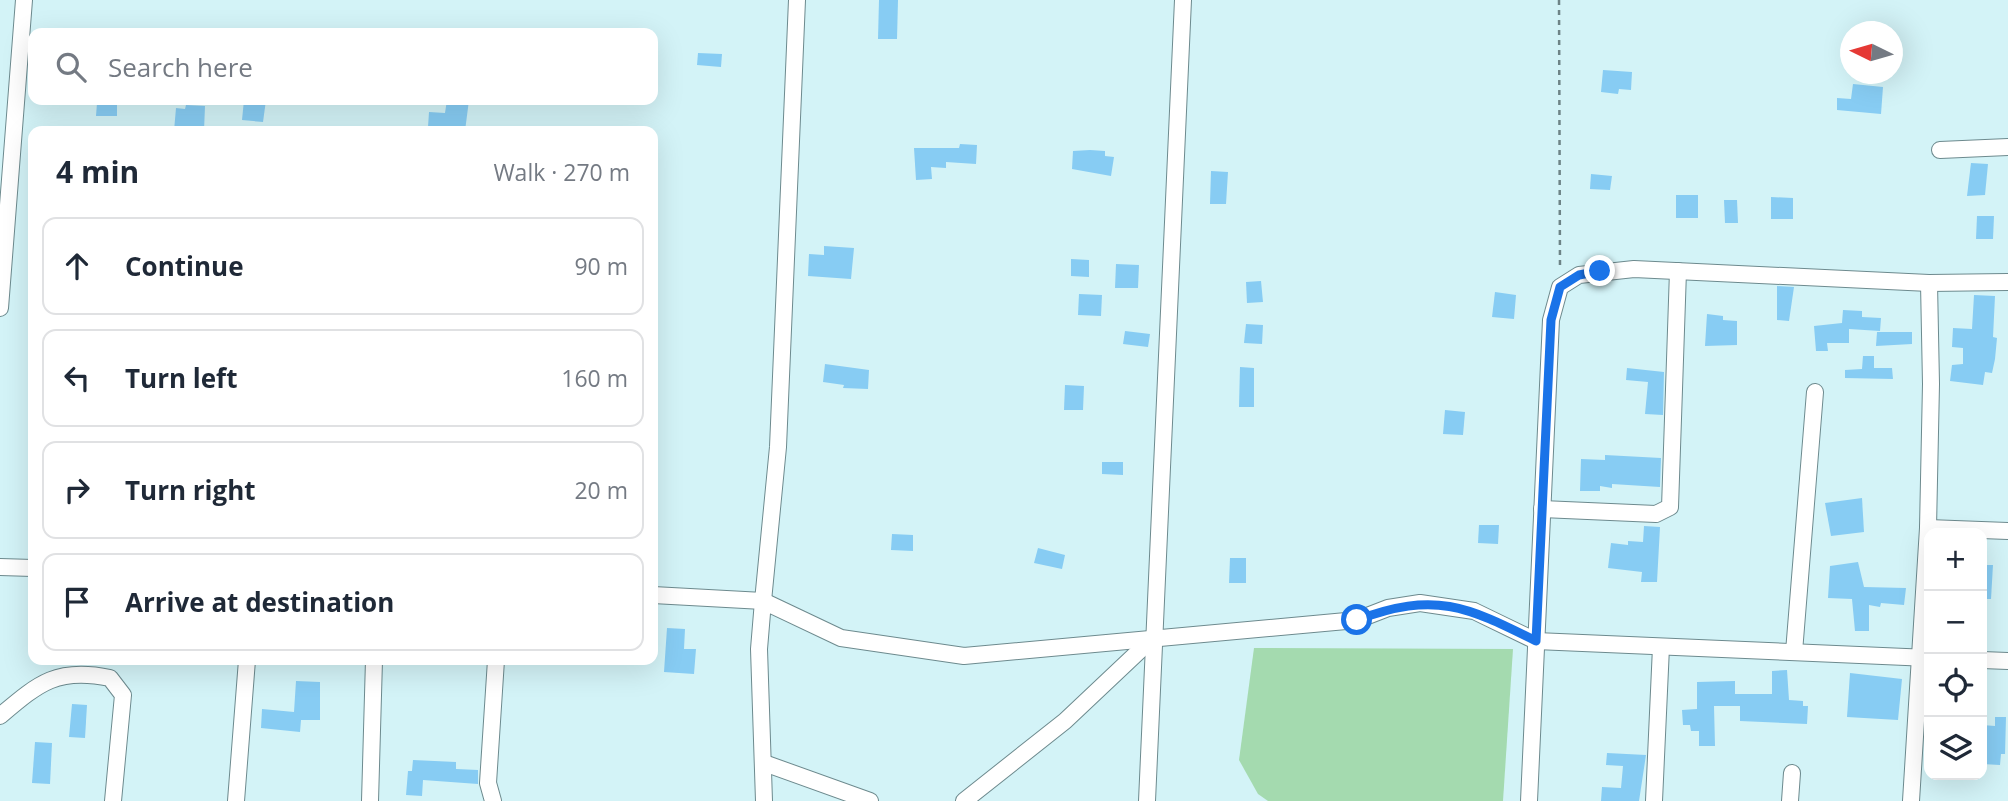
<!DOCTYPE html>
<meta charset="utf-8">
<style>
:root{--surface:#fff;--page:#f6f6f7;--text:#1f2937;--muted:#747a83;--line:#e0e1e3}
body{margin:0;font-family:"Open Sans",sans-serif;background:var(--page);color:var(--text)}
.controls{position:absolute;right:21px;bottom:21px;display:grid;overflow:hidden;border-radius:14px;box-shadow:0 7px 28px #0002}
.controls button{width:63px;height:63px;display:grid;place-items:center;padding:0;border:0;border-bottom:2px solid var(--line);background:var(--surface);color:var(--text);font:35px sans-serif}
.compass{position:absolute;left:1840px;top:21px;width:63px;height:63px;border-radius:50%;background:var(--surface);box-shadow:0 7px 28px #0002;rotate:275deg}
.stop{position:absolute;width:21px;height:21px;margin:-16px;border:5px solid #1a73e8;border-radius:50%;background:#fff}
.stop.end{background:#1a73e8;border-color:#fff;box-shadow:0 2px 7px #0008}
.list{margin:0;padding:0;list-style:none}
h2{display:flex;justify-content:space-between;align-items:center;height:91px;margin:0;padding:0 28px;font-size:30px}
h2 small{font-size:23px;font-weight:400;color:var(--muted)}
.list li{display:grid;grid-template-columns:46px 1fr auto;gap:21px;align-items:center;box-sizing:border-box;height:98px;margin:0 14px 14px;padding:0 14px;border:2px solid var(--line);border-radius:14px}
.list b{display:block;font-size:26px;white-space:nowrap}
.list em{font-size:23px;font-style:normal;color:var(--muted)}
.icon{flex:none;width:38px;height:38px;fill:none;stroke:currentColor;stroke-width:2;stroke-linecap:round;stroke-linejoin:round}
.map{position:relative;flex:none;width:2008px;height:801px;overflow:hidden}
.search{position:absolute;background:var(--surface);box-shadow:0 7px 28px #0002;left:28px;top:28px;width:630px;height:77px;display:flex;align-items:center;gap:18px;box-sizing:border-box;padding:0 24px;border-radius:14px;color:var(--muted);font-size:26px}
.panel{position:absolute;background:var(--surface);box-shadow:0 7px 28px #0002;left:28px;top:126px;width:630px;height:539px;border-radius:14px}
.map>svg:first-child{display:block}
.green{fill:#a4daaf}
.building{fill:#87ccf3}
.lines{fill:none;stroke-linecap:round;stroke-linejoin:round}
.street-casing{stroke:#6d8a8e;stroke-width:18}
.path{stroke:#6d8386;stroke-width:2.5;stroke-dasharray:5 5;stroke-linecap:butt}
.street{stroke:#fff;stroke-width:16}
.route{stroke:#1a73e8;stroke-width:9}
</style>
<div class="map">
<svg width="2008" height="801" viewBox="0 0 2008 801">
<rect width="100%" height="100%" fill="#d3f3f7"/>
<path class="green" d="M1254 648 1513 649 1503 801H1268L1258 794 1239 760Z"/>
<g class="building">
<path d="M879 0H898L897 39H878Z"/>
<path d="M698 53 722 54 721 67 697 65Z"/>
<path d="M1603 70 1632 72 1631 90 1619 89 1618 94 1601 92Z"/>
<path d="M1853 84 1883 87 1881 114 1837 110V98L1851 99Z"/>
<path d="M244 100H266L263 122 242 120Z"/>
<path d="M447 100H469L465 131H443V128L428 127 429 112 445 113Z"/>
<path d="M97 103H117V116H96Z"/>
<path d="M186 105 205 106 204 131H174L176 108 185 109Z"/>
<path d="M960 144 977 145 976 164 946 162V168L931 167 932 179 916 180 914 148H959Z"/>
<path d="M1090 150 1105 151V156L1114 157 1111 176 1072 169 1073 151Z"/>
<path d="M1971 163 1988 164 1985 195 1967 196Z"/>
<path d="M1211 171 1228 172 1226 204H1210Z"/>
<path d="M1591 174 1612 176 1610 190 1590 189Z"/>
<rect x="1676" y="195" width="22" height="23"/>
<path d="M1771 197 1793 198V219H1771Z"/>
<path d="M1724 200H1737L1738 223H1725Z"/>
<path d="M1977 216H1994L1993 239H1976Z"/>
<path d="M824 246 854 248 851 279 808 276 809 254 824 255Z"/>
<path d="M1071 259 1089 260V277L1071 276Z"/>
<path d="M1116 264 1139 265 1138 288H1115Z"/>
<path d="M1261 281 1263 302 1247 303 1246 282Z"/>
<path d="M1777 286 1794 287 1789 321 1777 320Z"/>
<path d="M1495 292 1516 295 1514 319 1492 317Z"/>
<path d="M1079 294 1102 295 1101 316 1078 315Z"/>
<path d="M1974 295 1995 296 1993 337 1997 338 1995 359 1992 373 1985 372 1983 385 1950 381 1952 365 1963 364V348L1952 347 1953 328 1972 329Z"/>
<path d="M1843 310 1862 311V317L1881 318 1880 331 1849 329V343H1827L1828 351H1816L1814 326 1842 323Z"/>
<path d="M1707 314 1723 316V320L1737 321V345L1705 346Z"/>
<path d="M1246 324 1263 325 1262 344 1244 343Z"/>
<path d="M1125 331 1150 334 1148 347 1123 344Z"/>
<path d="M1877 332H1912V344L1876 346Z"/>
<path d="M1863 356H1874V368H1892L1893 379 1845 378V370L1862 369Z"/>
<path d="M825 364 869 370 868 389 843 388 844 385 823 382Z"/>
<path d="M1240 367 1254 368V407H1239Z"/>
<path d="M1627 368 1664 372 1663 415 1645 414 1648 382 1626 380Z"/>
<path d="M1065 385 1084 386 1083 410H1064Z"/>
<path d="M1445 410 1465 412 1463 435 1443 434Z"/>
<path d="M1605 455 1661 458 1660 487 1612 484V488L1600 486V491H1580L1581 459 1605 460Z"/>
<path d="M1102 462H1123V475L1102 474Z"/>
<path d="M1862 498 1864 532 1831 536 1825 503Z"/>
<path d="M1479 525H1499L1498 544 1478 543Z"/>
<path d="M1644 526 1660 527 1657 582H1641L1642 572 1608 568 1611 543 1628 545V541L1643 542Z"/>
<path d="M892 534 913 535V551L891 550Z"/>
<path d="M1038 548 1065 555 1062 569 1034 563Z"/>
<path d="M1230 558H1246V583H1229Z"/>
<path d="M1858 562 1864 587 1906 588 1904 605 1881 603 1880 607 1869 605V631H1855L1852 599 1828 598 1830 566Z"/>
<path d="M1982 565H1993L1991 599H1982Z"/>
<path d="M667 628 685 629 684 649H696L694 674 664 672Z"/>
<path d="M1787 670 1789 700 1803 701V706H1808L1807 724 1740 721V706H1714L1715 746H1699V731H1691L1690 725H1683L1682 710 1697 709V682L1735 681V694H1772V671Z"/>
<path d="M1850 673 1902 679 1898 720 1847 717Z"/>
<path d="M296 681 320 682V720H301L300 732 261 728 262 709 294 712Z"/>
<path d="M72 704 87 705 85 738 69 737Z"/>
<path d="M1995 717H2006L2005 754H2001L2000 765 1982 764V725L1995 726Z"/>
<path d="M35 742 52 743 50 784 32 783Z"/>
<path d="M1607 753 1646 755 1639 801H1601L1602 787 1621 788 1623 766 1606 765Z"/>
<path d="M413 760 456 762V769L478 770V784L423 780 422 796 406 795 408 771H412Z"/>
</g>
<g class="lines">
<g class="street-casing">
<g id="street">
<path d="M1940 150 2008 147"/>
<path d="M0 308 24 0"/>
<path d="M1542 509 1656 514 1670 507 1678 271"/>
<path d="M1928 528 2008 531"/>
<path d="M0 567 33 568"/>
<path d="M653 595 763 601 778 447 797 0"/>
<path d="M1794 652 1815 392"/>
<path d="M1982 660 2008 661"/>
<path d="M0 716C39 683 57 667 110 678L123 695 113 801"/>
<path d="M764 763 870 801"/>
<path d="M236 801 247 660"/>
<path d="M370 801 374 660"/>
<path d="M493 801 488 783 496 660"/>
<path d="M764 801 759 649 763 601 841 638 964 656 1357 620 1388 608 1420 603 1474 611 1536 641 1929 658"/>
<path d="M964 801 1065 721 1154 637"/>
<path d="M1147 801 1183 0"/>
<path d="M1529 801 1551 320 1560 287 1579 275 1634 269 1929 283 2008 282"/>
<path d="M1654 801 1661 647"/>
<path d="M1790 801 1792 773"/>
<path d="M1911 801 1928 528 1931 384 1929 283"/>
</g>
</g>
<path class="path" d="M1559 0 1560 270"/>
<use href="#street" class="street"/>
</g>
<g class="lines">
<path class="route" d="M1357 620C1435 591 1466 606 1536 641L1551 320 1560 287 1579 275 1600 271"/>
</g>
</svg>
<div class="controls">
<button>+</button>
<button>−</button>
<button><svg class="icon" aria-label="locate" viewBox="0 0 24 24"><circle cx="12" cy="12" r="6"/><path d="M12 2v4M12 18v4M2 12h4M18 12h4"/></svg></button>
<button><svg class="icon" aria-label="layers" viewBox="0 0 24 24"><path d="M12 4l9 5-9 5-9-5zM3 14l9 5 9-5"/></svg></button>
</div>
<svg class="compass" viewBox="-18 -18 36 36"><path d="M0-13l5 13h-10z" fill="#e53935"/><path d="M0 13l5-13h-10z" fill="#747a83"/></svg>
<div class="stop" style="left:1357px;top:620px"></div>
<div class="stop end" style="left:1600px;top:271px"></div>
<div class="search"><svg class="icon" aria-label="search" viewBox="0 0 24 24"><circle cx="10" cy="10" r="6"/><path d="M15 15l6 6"/></svg>Search here</div>
<section class="panel">
<h2>4 min<small>Walk · 270 m</small></h2>
<ul class="list">
<li><svg class="icon" aria-label="ahead" viewBox="0 0 24 24"><path d="M12 20V5M6 11l6-6 6 6"/></svg><div><b>Continue</b></div><em>90 m</em></li>
<li><svg class="icon" aria-label="left" viewBox="0 0 24 24"><path d="M17 20v-9H6M10 6l-5 5 5 5"/></svg><div><b>Turn left</b></div><em>160 m</em></li>
<li><svg class="icon" aria-label="right" viewBox="0 0 24 24"><path d="M7 20v-9h11M14 6l5 5-5 5"/></svg><div><b>Turn right</b></div><em>20 m</em></li>
<li><svg class="icon" aria-label="arrive" viewBox="0 0 24 24"><path d="M6 21V4h12l-3 4 3 4H6"/></svg><div><b>Arrive at destination</b></div></li>
</ul>
</section>
</div>
